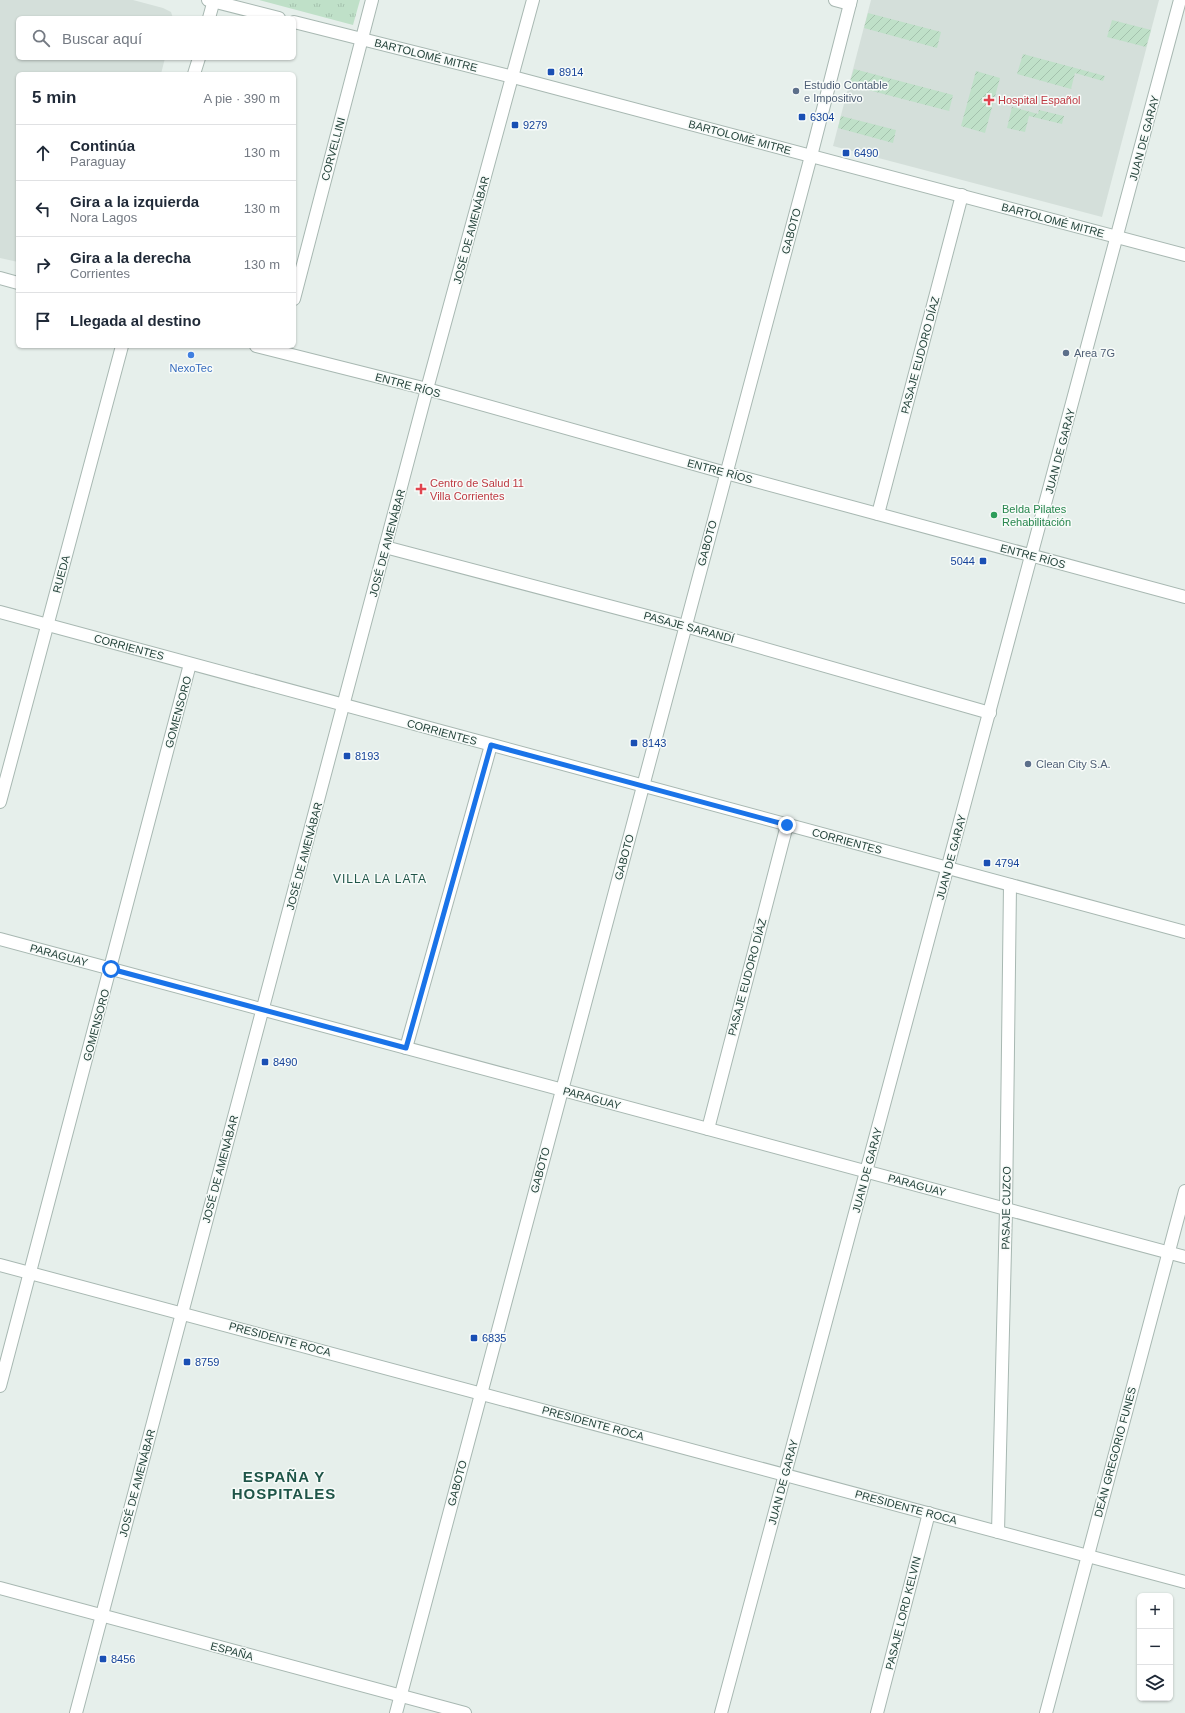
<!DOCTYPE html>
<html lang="es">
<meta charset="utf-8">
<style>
:root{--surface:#fff;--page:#f2f2f3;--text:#1f2937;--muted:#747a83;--line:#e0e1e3}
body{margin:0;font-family:Helvetica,sans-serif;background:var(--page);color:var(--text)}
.controls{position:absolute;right:12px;bottom:12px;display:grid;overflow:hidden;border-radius:6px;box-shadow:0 1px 3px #0004}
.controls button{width:36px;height:36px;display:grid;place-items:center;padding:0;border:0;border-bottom:1px solid var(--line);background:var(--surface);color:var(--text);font:20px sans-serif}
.stop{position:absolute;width:12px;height:12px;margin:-9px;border:3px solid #1a73e8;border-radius:50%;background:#fff}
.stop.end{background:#1a73e8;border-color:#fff;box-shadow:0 1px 4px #0008}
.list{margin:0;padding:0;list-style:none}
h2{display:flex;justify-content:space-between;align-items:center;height:52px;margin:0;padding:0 16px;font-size:17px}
h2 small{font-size:13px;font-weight:400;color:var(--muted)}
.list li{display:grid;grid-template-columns:26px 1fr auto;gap:12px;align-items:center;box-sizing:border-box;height:56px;padding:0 16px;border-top:1px solid var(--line)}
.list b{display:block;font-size:15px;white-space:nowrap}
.list p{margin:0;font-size:13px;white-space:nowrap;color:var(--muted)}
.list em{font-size:13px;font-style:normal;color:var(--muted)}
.icon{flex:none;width:22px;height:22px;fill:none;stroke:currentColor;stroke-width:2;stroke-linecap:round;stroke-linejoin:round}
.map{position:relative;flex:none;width:1185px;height:1713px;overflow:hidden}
.search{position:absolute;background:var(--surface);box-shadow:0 1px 3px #0004;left:16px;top:16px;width:280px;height:44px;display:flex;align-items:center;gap:10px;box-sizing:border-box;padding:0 14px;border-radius:6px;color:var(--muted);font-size:15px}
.panel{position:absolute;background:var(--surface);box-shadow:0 1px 3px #0004;left:16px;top:72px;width:280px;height:276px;border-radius:6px}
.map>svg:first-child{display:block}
.built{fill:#d4dfda}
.park{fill:url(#park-tufts)}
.garden{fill:url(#garden-furrows)}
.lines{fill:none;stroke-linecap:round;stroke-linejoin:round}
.street-casing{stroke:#a8b8b2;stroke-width:14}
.street{stroke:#fff;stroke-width:12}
.route{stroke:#1a73e8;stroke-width:5}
.transit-dot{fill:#1a4fb4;stroke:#f7fbf9;stroke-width:1.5}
.service-dot{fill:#5c6f8a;stroke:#f7fbf9;stroke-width:1.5}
.health-dot{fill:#e0444e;stroke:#f7fbf9;stroke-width:1.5}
.shop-dot{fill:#3f7fe0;stroke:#f7fbf9;stroke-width:1.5}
.leisure-dot{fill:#2e9e5b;stroke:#f7fbf9;stroke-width:1.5}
.labels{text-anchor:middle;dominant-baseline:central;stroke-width:3;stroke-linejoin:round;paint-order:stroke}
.street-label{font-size:11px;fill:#24423a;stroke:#f7fbf9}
.transit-label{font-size:11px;fill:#164399;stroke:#f7fbf9;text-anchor:start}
.service-label{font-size:11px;fill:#4e5e75;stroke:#f7fbf9;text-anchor:start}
.health-label{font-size:11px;fill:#be3a42;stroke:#f7fbf9;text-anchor:start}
.shop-label{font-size:11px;fill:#366cbe;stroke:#f7fbf9}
.leisure-label{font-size:11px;fill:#27864d;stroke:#f7fbf9;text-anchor:start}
.neighbourhood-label{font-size:12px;letter-spacing:1px;fill:#1f5548;stroke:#f7fbf9}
.district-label{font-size:15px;font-weight:bold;letter-spacing:1px;fill:#1f5548;stroke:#f7fbf9}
</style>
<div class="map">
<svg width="1185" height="1713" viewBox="0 0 1185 1713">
<defs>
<pattern id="park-tufts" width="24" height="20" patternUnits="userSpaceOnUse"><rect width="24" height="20" fill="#bfe0c8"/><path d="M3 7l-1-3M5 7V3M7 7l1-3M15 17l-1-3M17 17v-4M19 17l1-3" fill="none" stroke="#a4c1ad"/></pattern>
<pattern id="garden-furrows" width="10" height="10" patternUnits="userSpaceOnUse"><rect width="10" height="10" fill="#bfe0c8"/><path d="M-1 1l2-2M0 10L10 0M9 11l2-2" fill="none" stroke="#a4c1ad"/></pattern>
</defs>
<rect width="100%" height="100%" fill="#e6efeb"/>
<g class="built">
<path d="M0 0H133L163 8 171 12 173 18H18V58H165L161 74H18V262L0 258Z"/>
<path d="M871 0H1159L1102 217 833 146Z"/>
</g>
<path class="park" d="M259 0H360L353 25Z"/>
<g class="garden">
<path d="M868 13 941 32 937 48 864 28Z"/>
<path d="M1112 20 1151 30 1146 47 1107 37Z"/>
<path d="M1023 54 1105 76 1103 81 1075 73 1071 89 1017 74Z"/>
<path d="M854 69 953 95 949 111 849 85Z"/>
<path d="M976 71 1000 78 985 133 961 126Z"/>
<path d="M1012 107 1038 114 1039 110 1064 116 1062 124 1029 116 1025 132 1007 128Z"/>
<path d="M841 116 896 130 893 143 838 128Z"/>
</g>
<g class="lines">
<g class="street-casing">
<g id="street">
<path d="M208 0 279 18"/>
<path d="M835 0 850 4"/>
<path d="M209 18 214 0"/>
<path d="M294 22 513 77 1185 255"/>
<path d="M194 74 199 58"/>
<path d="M0 278 18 283"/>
<path d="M294 299 372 0"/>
<path d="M256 346 427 389 726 473 1185 597"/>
<path d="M878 514 962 195"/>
<path d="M385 547 685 626 990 713"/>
<path d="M0 612 1185 932"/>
<path d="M0 802 122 346"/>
<path d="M0 939 1185 1257"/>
<path d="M406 1048 491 745"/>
<path d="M708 1129 787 825"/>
<path d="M0 1265 1185 1582"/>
<path d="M0 1386 190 664"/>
<path d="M998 1532 1006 1209 1010 885"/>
<path d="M0 1588 465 1713"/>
<path d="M76 1713 427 389 533 0"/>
<path d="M396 1713 811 156 851 0"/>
<path d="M721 1713 1180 0"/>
<path d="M877 1713 929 1513"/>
<path d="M1046 1713 1185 1191"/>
</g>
</g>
<use href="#street" class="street"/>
</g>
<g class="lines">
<path class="route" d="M111 969 406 1048 491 745 787 825"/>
</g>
<g class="transit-dot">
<rect x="547" y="68" width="8" height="8" rx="2"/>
<rect x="798" y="113" width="8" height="8" rx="2"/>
<rect x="511" y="121" width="8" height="8" rx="2"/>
<rect x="842" y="149" width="8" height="8" rx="2"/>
<rect x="979" y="557" width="8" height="8" rx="2"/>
<rect x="630" y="739" width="8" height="8" rx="2"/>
<rect x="343" y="752" width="8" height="8" rx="2"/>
<rect x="983" y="859" width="8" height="8" rx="2"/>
<rect x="261" y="1058" width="8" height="8" rx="2"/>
<rect x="470" y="1334" width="8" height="8" rx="2"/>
<rect x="183" y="1358" width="8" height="8" rx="2"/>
<rect x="99" y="1655" width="8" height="8" rx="2"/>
</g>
<g class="service-dot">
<circle cx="796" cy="91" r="4"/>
<circle cx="1066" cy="353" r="4"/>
<circle cx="1028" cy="764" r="4"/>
</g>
<g class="health-dot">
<path d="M987 94h4v4h4v4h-4v4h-4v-4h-4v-4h4z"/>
<path d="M419 483h4v4h4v4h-4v4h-4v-4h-4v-4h4z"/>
</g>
<circle class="shop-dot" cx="191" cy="355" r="4"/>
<circle class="leisure-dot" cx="994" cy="515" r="4"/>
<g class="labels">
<g class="street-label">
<text transform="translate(426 55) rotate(14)">BARTOLOMÉ MITRE</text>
<text transform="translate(740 137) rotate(15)">BARTOLOMÉ MITRE</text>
<text transform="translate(1144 138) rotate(-75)">JUAN DE GARAY</text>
<text transform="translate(333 149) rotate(-75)">CORVELLINI</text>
<text transform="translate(1053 220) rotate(15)">BARTOLOMÉ MITRE</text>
<text transform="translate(471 230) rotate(-75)">JOSÉ DE AMENÁBAR</text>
<text transform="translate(791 231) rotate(-75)">GABOTO</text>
<text transform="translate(920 355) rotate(-75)">PASAJE EUDORO DÍAZ</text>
<text transform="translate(408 385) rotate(15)">ENTRE RÍOS</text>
<text transform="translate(1060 451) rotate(-75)">JUAN DE GARAY</text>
<text transform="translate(720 471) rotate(15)">ENTRE RÍOS</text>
<text transform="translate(387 543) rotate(-75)">JOSÉ DE AMENÁBAR</text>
<text transform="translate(707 543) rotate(-75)">GABOTO</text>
<text transform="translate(1033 556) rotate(15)">ENTRE RÍOS</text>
<text transform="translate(61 574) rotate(-75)">RUEDA</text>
<text transform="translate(689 627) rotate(15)">PASAJE SARANDÍ</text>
<text transform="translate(129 647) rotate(15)">CORRIENTES</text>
<text transform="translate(178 712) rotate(-75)">GOMENSORO</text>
<text transform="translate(442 732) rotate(15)">CORRIENTES</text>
<text transform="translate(847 841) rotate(15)">CORRIENTES</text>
<text transform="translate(304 856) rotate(-75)">JOSÉ DE AMENÁBAR</text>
<text transform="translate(624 857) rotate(-75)">GABOTO</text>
<text transform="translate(951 857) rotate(-75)">JUAN DE GARAY</text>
<text transform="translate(59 955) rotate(15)">PARAGUAY</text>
<text transform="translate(747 977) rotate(-75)">PASAJE EUDORO DÍAZ</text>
<text transform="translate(96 1025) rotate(-75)">GOMENSORO</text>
<text transform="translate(592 1098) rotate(15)">PARAGUAY</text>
<text transform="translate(220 1169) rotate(-75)">JOSÉ DE AMENÁBAR</text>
<text transform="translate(540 1170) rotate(-75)">GABOTO</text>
<text transform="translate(867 1170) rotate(-75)">JUAN DE GARAY</text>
<text transform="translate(917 1185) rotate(15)">PARAGUAY</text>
<text transform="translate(1006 1208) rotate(-89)">PASAJE CUZCO</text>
<text transform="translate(280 1339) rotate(15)">PRESIDENTE ROCA</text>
<text transform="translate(593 1423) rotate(15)">PRESIDENTE ROCA</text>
<text transform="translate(1115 1452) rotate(-75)">DEÁN GREGORIO FUNES</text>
<text transform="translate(783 1482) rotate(-75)">JUAN DE GARAY</text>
<text transform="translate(137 1483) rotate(-75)">JOSÉ DE AMENÁBAR</text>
<text transform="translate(457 1483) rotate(-75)">GABOTO</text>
<text transform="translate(906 1507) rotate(15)">PRESIDENTE ROCA</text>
<text transform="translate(903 1613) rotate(-76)">PASAJE LORD KELVIN</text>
<text transform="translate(232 1651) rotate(15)">ESPAÑA</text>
</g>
<g class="transit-label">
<text x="559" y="72">8914</text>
<text x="810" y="117">6304</text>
<text x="523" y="125">9279</text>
<text x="854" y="153">6490</text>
<text x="975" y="561" text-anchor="end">5044</text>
<text x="642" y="743">8143</text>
<text x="355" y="756">8193</text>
<text x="995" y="863">4794</text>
<text x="273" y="1062">8490</text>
<text x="482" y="1338">6835</text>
<text x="195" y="1362">8759</text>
<text x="111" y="1659">8456</text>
</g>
<g class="service-label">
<text x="804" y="85">Estudio Contable<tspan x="804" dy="13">e Impositivo</tspan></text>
<text x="1074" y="353">Area 7G</text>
<text x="1036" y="764">Clean City S.A.</text>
</g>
<g class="health-label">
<text x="998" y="100">Hospital Español</text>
<text x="430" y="483">Centro de Salud 11<tspan x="430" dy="13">Villa Corrientes</tspan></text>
</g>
<g class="shop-label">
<text x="191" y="368">NexoTec</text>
</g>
<g class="leisure-label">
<text x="1002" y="509">Belda Pilates<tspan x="1002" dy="13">Rehabilitación</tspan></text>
</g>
<g class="neighbourhood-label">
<text x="380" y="879">VILLA LA LATA</text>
</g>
<g class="district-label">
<text x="284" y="1476">ESPAÑA Y<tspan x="284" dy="17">HOSPITALES</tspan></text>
</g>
</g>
</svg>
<div class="controls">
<button>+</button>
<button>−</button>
<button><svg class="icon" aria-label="layers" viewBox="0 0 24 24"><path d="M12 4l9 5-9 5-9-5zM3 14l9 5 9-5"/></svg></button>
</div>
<div class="stop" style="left:111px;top:969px"></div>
<div class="stop end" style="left:787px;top:825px"></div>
<div class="search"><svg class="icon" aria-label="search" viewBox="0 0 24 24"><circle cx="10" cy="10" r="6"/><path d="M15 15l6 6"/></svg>Buscar aquí</div>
<section class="panel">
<h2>5 min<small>A pie · 390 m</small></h2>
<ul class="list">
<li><svg class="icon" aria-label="ahead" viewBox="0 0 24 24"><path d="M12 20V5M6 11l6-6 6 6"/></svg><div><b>Continúa</b><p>Paraguay</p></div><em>130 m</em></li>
<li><svg class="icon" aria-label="left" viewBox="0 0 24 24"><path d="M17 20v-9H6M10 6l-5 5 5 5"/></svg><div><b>Gira a la izquierda</b><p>Nora Lagos</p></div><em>130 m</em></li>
<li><svg class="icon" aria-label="right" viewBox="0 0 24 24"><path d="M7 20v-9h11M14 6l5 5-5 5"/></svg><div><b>Gira a la derecha</b><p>Corrientes</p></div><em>130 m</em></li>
<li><svg class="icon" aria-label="arrive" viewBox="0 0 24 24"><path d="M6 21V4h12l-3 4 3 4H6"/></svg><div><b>Llegada al destino</b></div></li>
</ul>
</section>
</div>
